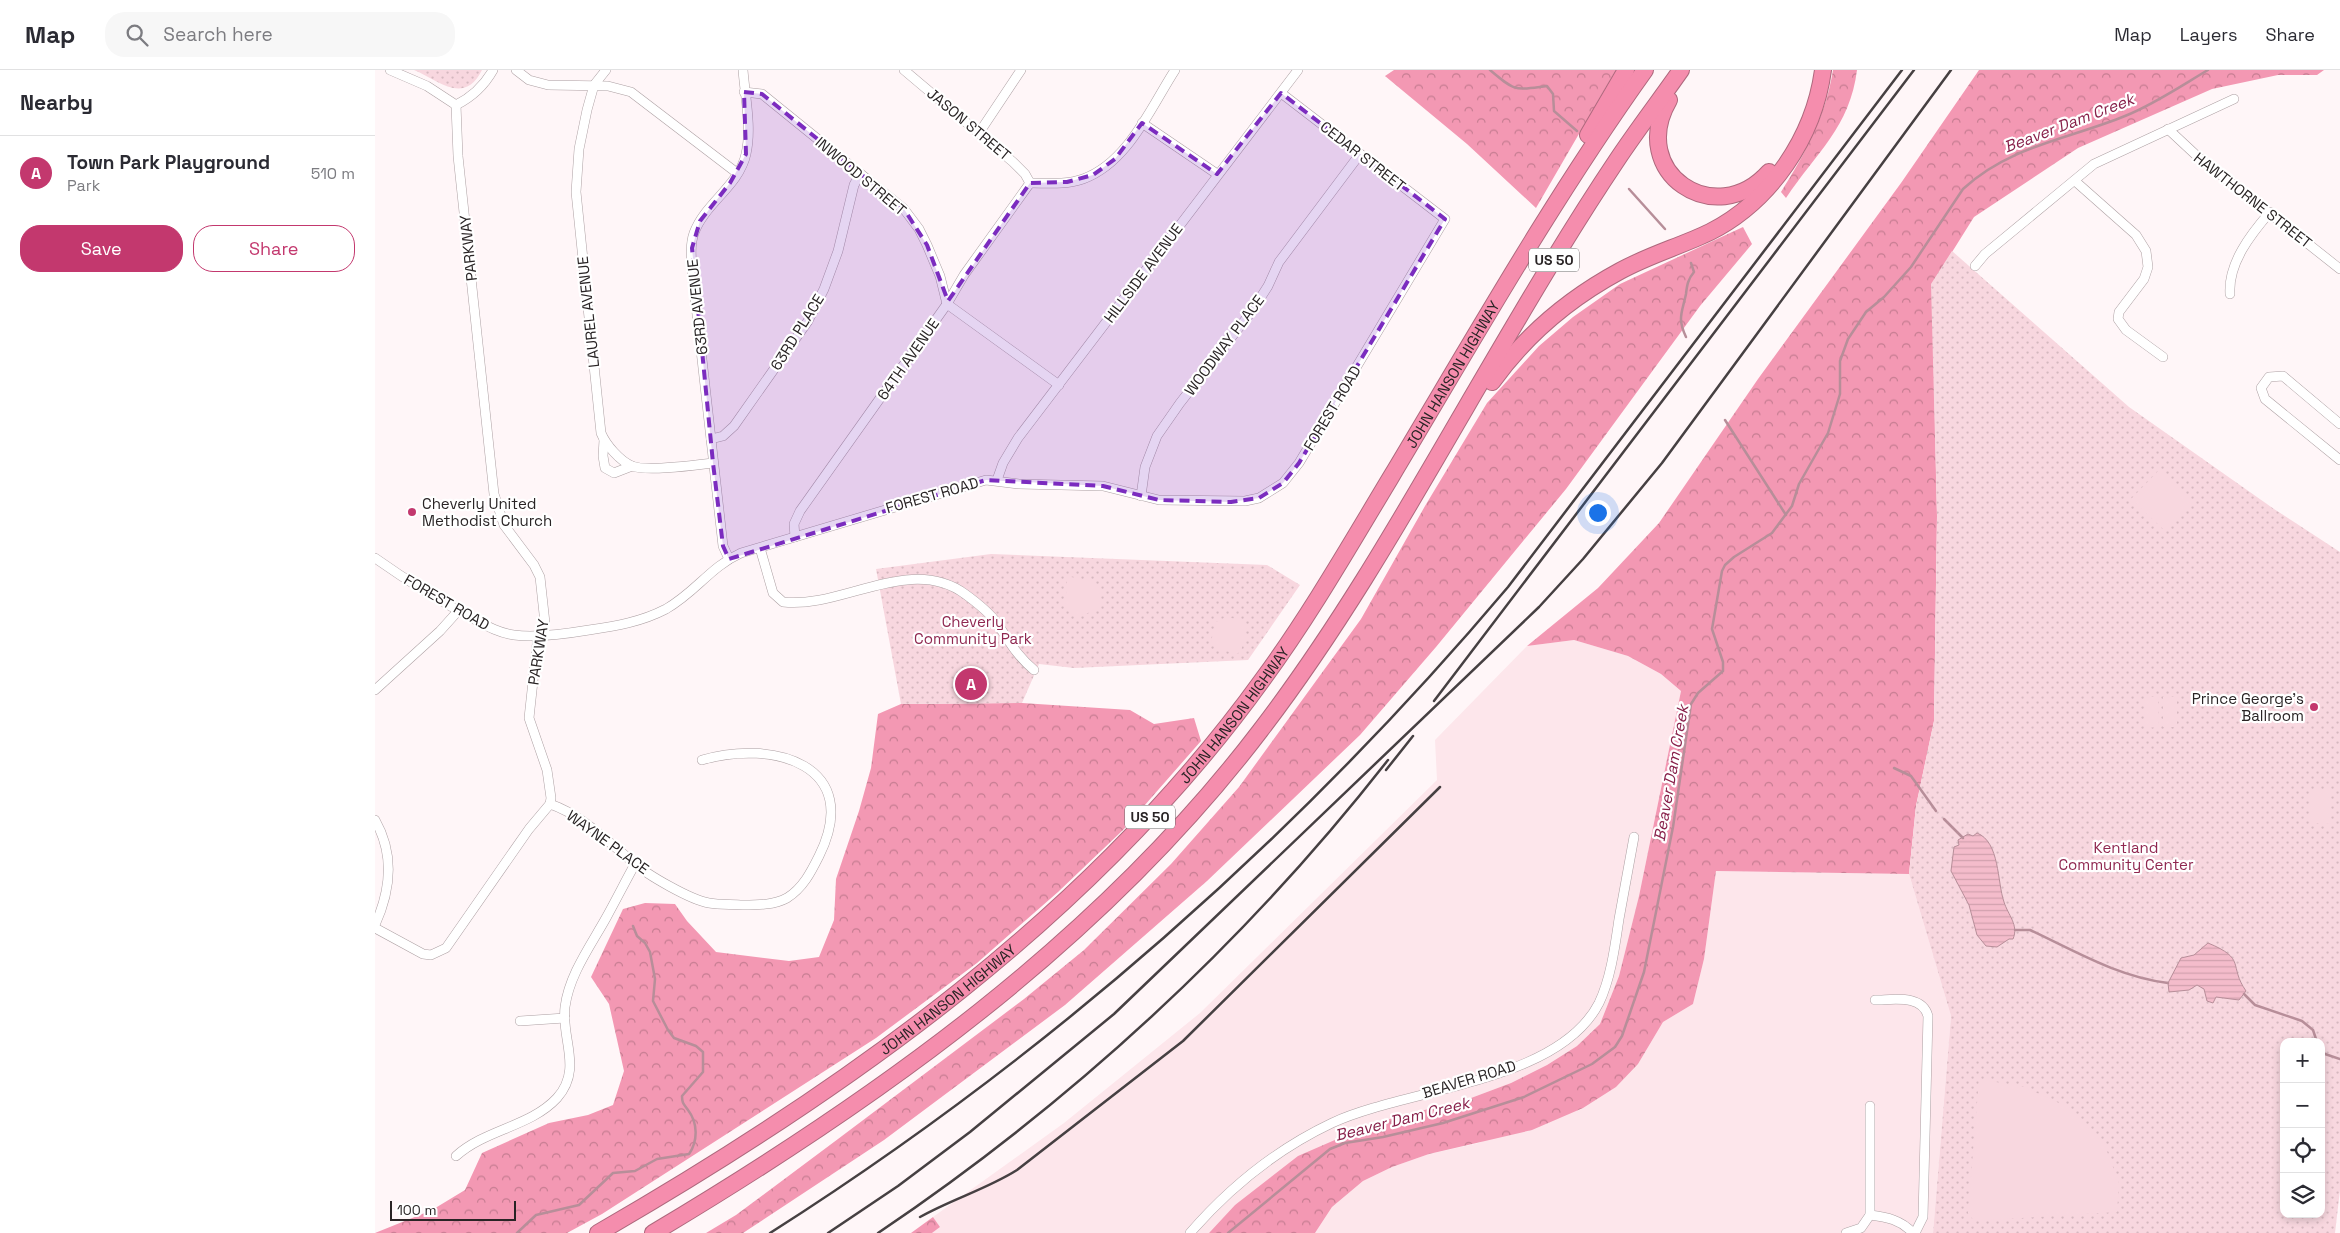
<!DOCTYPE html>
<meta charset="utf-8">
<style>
:root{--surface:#fff;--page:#f7f7f7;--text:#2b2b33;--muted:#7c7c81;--line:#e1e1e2;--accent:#c3386e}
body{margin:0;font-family:"Space Grotesk",sans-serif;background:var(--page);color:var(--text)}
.controls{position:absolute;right:15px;bottom:15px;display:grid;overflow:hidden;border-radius:10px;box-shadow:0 2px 8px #0003}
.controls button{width:45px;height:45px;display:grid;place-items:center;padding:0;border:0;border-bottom:1px solid var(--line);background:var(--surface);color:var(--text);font:25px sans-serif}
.scale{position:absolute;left:15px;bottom:12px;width:126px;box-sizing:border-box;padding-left:5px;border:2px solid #292425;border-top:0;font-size:14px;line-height:18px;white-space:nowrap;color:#292425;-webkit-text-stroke:4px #fff;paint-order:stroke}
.you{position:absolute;left:1222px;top:442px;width:18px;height:18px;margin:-12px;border:4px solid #fff;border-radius:50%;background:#1a73e8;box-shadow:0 0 0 8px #1a73e833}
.badge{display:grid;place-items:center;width:32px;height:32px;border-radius:50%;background:var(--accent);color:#fff;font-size:16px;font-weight:700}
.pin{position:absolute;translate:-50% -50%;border:2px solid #fff;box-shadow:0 1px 5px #0006}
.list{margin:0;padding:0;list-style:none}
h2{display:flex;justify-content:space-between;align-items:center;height:65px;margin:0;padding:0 20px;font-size:21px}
h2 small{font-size:16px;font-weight:400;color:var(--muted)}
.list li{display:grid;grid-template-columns:32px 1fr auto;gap:15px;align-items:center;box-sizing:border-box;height:75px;padding:0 20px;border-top:1px solid var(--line)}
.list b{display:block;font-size:19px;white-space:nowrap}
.list p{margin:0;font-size:16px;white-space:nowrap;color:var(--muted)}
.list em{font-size:16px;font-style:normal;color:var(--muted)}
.actions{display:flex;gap:10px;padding:15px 20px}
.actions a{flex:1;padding:11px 0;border:1px solid var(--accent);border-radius:20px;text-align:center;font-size:18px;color:var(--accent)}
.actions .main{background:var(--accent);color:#fff}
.icon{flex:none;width:28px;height:28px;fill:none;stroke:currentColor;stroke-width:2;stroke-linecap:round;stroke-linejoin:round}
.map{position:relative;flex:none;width:1965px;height:1163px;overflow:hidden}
header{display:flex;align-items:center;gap:30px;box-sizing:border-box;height:70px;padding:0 25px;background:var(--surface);border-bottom:1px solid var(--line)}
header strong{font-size:24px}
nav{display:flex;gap:28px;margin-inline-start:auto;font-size:18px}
.search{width:350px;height:45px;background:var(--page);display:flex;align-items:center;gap:12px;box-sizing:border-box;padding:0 18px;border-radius:20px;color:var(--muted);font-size:19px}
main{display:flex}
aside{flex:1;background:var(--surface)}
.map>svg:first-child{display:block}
.built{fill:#fde6eb}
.forest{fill:url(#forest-crowns)}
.park{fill:url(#park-dots);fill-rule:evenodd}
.garden{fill:#f8d7df}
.water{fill:url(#water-rules);stroke:#b78e99}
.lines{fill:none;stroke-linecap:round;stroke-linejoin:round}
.stream{stroke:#b78e99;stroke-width:2.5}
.minor-casing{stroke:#ada0a3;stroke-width:10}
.motorway-casing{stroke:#ae687d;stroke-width:18}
.minor{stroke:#fff;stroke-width:9}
.motorway{stroke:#f58dad;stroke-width:16}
.rail{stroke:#464042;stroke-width:2.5}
.marked{fill:#7b2cbf;fill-opacity:0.2;stroke:#7b2cbf;stroke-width:4;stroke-dasharray:10 6;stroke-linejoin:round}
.poi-dot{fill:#c3386e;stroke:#fff;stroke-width:2}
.labels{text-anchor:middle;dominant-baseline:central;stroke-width:4.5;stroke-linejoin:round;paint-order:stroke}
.shield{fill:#fff;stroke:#696666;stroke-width:1}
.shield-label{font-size:14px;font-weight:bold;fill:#292425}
.street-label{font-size:15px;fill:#292425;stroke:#fff}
.poi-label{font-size:15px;fill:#292425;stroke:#fff;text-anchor:start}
.park-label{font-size:15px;fill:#8f2750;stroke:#fff}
.water-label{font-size:16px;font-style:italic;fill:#88204a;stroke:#fff}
</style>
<header>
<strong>Map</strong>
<div class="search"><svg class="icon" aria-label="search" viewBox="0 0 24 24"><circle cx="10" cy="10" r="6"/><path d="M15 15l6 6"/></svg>Search here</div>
<nav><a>Map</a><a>Layers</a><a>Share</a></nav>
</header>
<main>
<aside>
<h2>Nearby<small></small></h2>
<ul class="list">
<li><span class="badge">A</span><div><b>Town Park Playground</b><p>Park</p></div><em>510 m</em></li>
</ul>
<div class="actions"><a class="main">Save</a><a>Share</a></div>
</aside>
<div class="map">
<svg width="1965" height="1163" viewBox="0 0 1965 1163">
<defs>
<pattern id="forest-crowns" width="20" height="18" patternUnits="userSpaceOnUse" patternTransform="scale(1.25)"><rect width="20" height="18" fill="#f398b3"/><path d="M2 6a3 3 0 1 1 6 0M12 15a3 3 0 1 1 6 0" fill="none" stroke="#c57c91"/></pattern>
<pattern id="park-dots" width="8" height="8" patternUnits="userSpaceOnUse" patternTransform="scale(1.25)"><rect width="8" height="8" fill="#f8d7df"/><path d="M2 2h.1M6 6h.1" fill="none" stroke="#d5b8bf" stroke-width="1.8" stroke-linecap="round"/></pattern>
<pattern id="water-rules" width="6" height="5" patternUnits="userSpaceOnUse" patternTransform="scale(1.25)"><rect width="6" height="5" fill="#f4bccb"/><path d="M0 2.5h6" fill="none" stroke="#d1a1ae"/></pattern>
</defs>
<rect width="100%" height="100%" fill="#fff6f8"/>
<g class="built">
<path d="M1199 570 1253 586 1286 604 1306 621 1264 826 1244 906 1225 954 1202 976 1172 995 1136 1013 1096 1028 1003 1052 860 1135 834 1163H557L565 1157 558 1147 689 1053 825 943 1062 710 1060 670 1152 576Z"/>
<path d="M1341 801 1534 804 1576 946 1558 1163H940L957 1137 988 1111 1017 1097 1054 1084 1104 1073 1263 994 1288 952 1318 934 1329 889Z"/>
</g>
<g class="forest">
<path d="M1019 0H1241L1161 138 1092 74 1010 6Z"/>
<path d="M1458 0H1482C1475 57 1441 83 1411 128L1406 122C1430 84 1451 45 1458 0Z"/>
<path d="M1604 0H1949L1942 5H1903L1837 19 1703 78 1599 147 1557 214 1562 446 1559 651 1541 736 1534 804 1341 801 1329 889 1318 934 1288 952 1263 994 1241 1017 1208 1038 1157 1060 1054 1084 1017 1097 988 1111 957 1137 940 1163H834L860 1135 923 1086 999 1053 1096 1028 1136 1013 1172 995 1202 976 1225 954 1244 906 1264 826 1306 621 1286 604 1253 586 1199 570 1152 576 1223 518 1284 453 1383 309 1526 113Z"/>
<path d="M1368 157 1377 174 1325 236 1191 419 1061 577 985 665 832 811 690 935 509 1070 368 1163H331L361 1145 463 1069 649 929 709 880 796 794 864 717 986 549 1050 436 1112 333 1164 276 1198 247 1245 214Z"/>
<path d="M647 633 755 640 779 654 819 648 826 671 748 760 683 822 602 893 501 968 227 1144 192 1163H0L57 1140 90 1120 107 1083 174 1053 213 1045 238 1035 249 1001 234 934 216 907 248 839 270 833 300 834 312 851 341 882 414 891 444 887 459 850 461 809 484 741 496 698 503 644 526 634Z"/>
<path d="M558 1147 565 1157 557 1163H536Z"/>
</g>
<g class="park">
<path d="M39 0H107C89 36 63 10 39 0Z"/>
<path d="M1577 181 1754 337 1899 439 1965 482V1120L1960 1163H1558L1576 946 1534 804 1541 736 1559 651 1562 446 1556 214ZM1909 972H1946V1144H1909Z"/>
<path d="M616 484 892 495 925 515 873 590 699 598 664 594 647 633 526 634 501 499Z"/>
</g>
<g class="garden">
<path d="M1784 400 1817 431 1789 460 1756 429Z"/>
<path d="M696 507 717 511 725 518 724 535C714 545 701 550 690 538L692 511Z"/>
<path d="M851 547 866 550 872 558 866 581 862 584 841 578 836 571 841 552Z"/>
<path d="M1769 627H1783L1784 657 1770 658Z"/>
<rect x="1788" y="627" width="14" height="30"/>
<path d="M1935 720H1956V754L1935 753Z"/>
<path d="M1604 1009 1649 1017 1695 1038 1730 1076 1744 1113 1742 1142 1599 1151 1593 1143Z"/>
</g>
<g class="water">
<path d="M1602 763C1625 772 1622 812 1629 832 1633 845 1644 855 1638 869H1634L1622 877 1611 876 1602 865 1594 835 1576 801 1579 777 1584 775 1583 770 1593 764 1598 766Z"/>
<path d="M1833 873C1872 889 1853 895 1871 921L1864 930 1841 927 1838 933 1832 931 1829 919 1822 915 1814 920 1794 922 1793 913 1806 888 1819 885Z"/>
</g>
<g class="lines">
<g class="stream">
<path d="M1115 0C1141 22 1139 20 1172 16L1178 24 1179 41 1202 61"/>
<path d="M1254 119 1290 159"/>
<path d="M1311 267C1302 248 1307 243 1311 224 1312 215 1313 209 1319 202L1316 193"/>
<path d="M1350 350 1411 445"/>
<path d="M1519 698 1536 706 1561 741"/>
<path d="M1569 749 1588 768"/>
<path d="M1640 860H1655C1700 881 1743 907 1793 913"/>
<path d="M1869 924 1880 935 1927 951 1938 960 1942 972"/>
<path d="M1946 979 1950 984 1965 989"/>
<path d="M142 1163 161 1145 204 1135 238 1103 260 1101 282 1089 314 1084C323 1071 323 1053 313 1040 309 1034 307 1034 307 1026L328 1002V982L321 976 299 968 293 960 278 931 280 909 275 882 270 873 262 866 258 856"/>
<path d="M853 1163 955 1079 970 1073 1008 1067 1068 1053 1149 1027 1217 994 1240 977 1247 966 1269 902 1298 757 1316 634 1323 623 1348 601V592L1337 559 1347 501 1350 495 1359 487 1397 463 1417 436 1424 414 1453 363 1465 324V291L1473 269 1491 242 1509 227 1536 197 1588 119C1634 76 1694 69 1750 46 1778 35 1806 16 1833 0"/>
</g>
<g class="minor-casing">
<g id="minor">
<path d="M15 0 52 16 81 35C97 27 109 16 118 0"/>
<path d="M141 0 154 10 173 15 233 16 256 22 362 103"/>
<path d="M231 0 219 15 212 40 204 79 201 122 226 363C231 375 245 391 257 396 272 402 321 395 338 393"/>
<path d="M529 0 638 92 650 104 655 113"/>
<path d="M369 22 387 24 529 139 544 159 552 175 565 206 572 234 684 315"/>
<path d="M767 53 842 104"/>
<path d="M1793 59 1822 86 1965 199"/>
<path d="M604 63 646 0"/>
<path d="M1700 111 1761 165 1771 181 1773 197 1769 209 1744 242 1743 249 1751 260 1788 287"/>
<path d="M655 113C672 113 691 115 708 109 753 93 776 37 800 0"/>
<path d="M1600 196 1610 184 1719 94 1859 29"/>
<path d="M1855 224C1853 193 1876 164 1895 142"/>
<path d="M1965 354 1908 306 1894 307 1886 318 1890 329 1965 390"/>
<path d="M336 369 348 366 359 356 433 251 449 219 463 181 479 115 485 104"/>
<path d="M229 370 228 386 230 398 239 403 257 396"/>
<path d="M622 410 628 393 643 368 923 0"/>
<path d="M766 426 770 397 782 366 805 333 877 241 893 216 904 192 985 84"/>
<path d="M420 467 419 454 425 441 572 234 589 205 655 113"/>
<path d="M385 478 398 523 408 532C467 539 535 484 590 524 601 532 613 541 621 552 634 570 640 584 659 600"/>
<path d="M0 488C31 510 63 530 97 548 110 555 123 563 139 565 162 568 190 564 214 560 241 556 266 552 291 539 321 522 335 497 366 483L611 410 644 414 728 416 784 430 870 431 884 428 908 413 924 393 1070 149 906 23"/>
<path d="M354 489 348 476 318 209C317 194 314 177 319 163 330 133 364 116 371 84 377 58 370 26 368 0"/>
<path d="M0 620 65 561 83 541"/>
<path d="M175 734C207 745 232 771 258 792 272 805 316 830 334 833 345 835 357 834 368 835 383 835 399 835 412 828 428 818 436 802 444 786 489 695 398 669 327 690"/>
<path d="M0 750C20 785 16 820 0 855"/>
<path d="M0 858 48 884 56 885 71 878 154 759 175 734 176 728 172 700 154 648 163 565 170 553 165 507 159 495 129 455 119 424 83 86 81 35"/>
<path d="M1500 930C1518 930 1547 924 1553 946L1548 1147 1540 1163"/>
<path d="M145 951 190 948"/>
<path d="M81 1086C111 1059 155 1057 182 1028 208 999 186 969 190 937 194 905 216 875 231 848 241 830 250 812 260 794"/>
<path d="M1495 1145C1512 1147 1526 1150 1538 1163"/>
<path d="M815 1163C855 1117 902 1079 957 1053 1032 1018 1183 1013 1224 933 1236 908 1240 876 1244 849 1249 821 1254 794 1259 767"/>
<path d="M1471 1163 1486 1158 1495 1145V1036"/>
</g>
</g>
<g class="motorway-casing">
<g id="motorway">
<path d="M1294 30C1252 102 1340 162 1394 102"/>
<path d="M1213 65 1251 0"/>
<path d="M1117 312C1150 266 1195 228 1245 201 1274 185 1306 176 1335 162 1396 131 1439 67 1448 0"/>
<path id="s1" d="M223 1163C473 1019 718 845 888 609 935 545 975 475 1016 407 1098 270 1177 130 1270 0"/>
<path d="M278 1163C503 1029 725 871 885 661 964 558 1028 446 1093 334 1141 252 1189 169 1242 90 1262 60 1285 30 1306 0"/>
</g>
</g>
<use href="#minor" class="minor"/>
<use href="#motorway" class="motorway"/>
<g class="rail">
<path d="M1059 631 1539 0"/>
<path d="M1011 700 1038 666"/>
<path d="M545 1147C577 1129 612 1119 642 1100L808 971 1065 717"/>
<path d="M395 1163C672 987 922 767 1133 517L1527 0"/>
<path d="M453 1163 523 1116 595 1062 739 944 1164 537 1208 489 1287 393 1576 0"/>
<path d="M503 1163C696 1033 870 873 1013 690"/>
</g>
</g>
<path class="marked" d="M369 22 387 24 529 139 552 175 573 231 655 113 692 112 718 105 740 89 767 53 842 104 906 23 1070 149 924 393 908 413 884 428 856 432 784 430 728 416 611 410 354 489 348 476 338 393 317 178 325 151 355 113 371 84Z"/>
<g class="poi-dot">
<circle cx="37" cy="442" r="5"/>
<circle cx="1939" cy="637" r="5"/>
</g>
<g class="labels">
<g class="shield">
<rect x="1154" y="178.5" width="50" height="23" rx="4"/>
<rect x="750" y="735.5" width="50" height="23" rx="4"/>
</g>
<g class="shield-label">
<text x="1179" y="190">US 50</text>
<text x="775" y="747">US 50</text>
</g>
<g class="street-label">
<text transform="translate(594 54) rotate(40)">JASON STREET</text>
<text transform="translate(988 86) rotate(38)">CEDAR STREET</text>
<text transform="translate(486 106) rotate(40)">INWOOD STREET</text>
<text transform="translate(1878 130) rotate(38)">HAWTHORNE STREET</text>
<text transform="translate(93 178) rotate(-96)">PARKWAY</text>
<text transform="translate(768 203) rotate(-53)">HILLSIDE AVENUE</text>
<text transform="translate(322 237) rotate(-96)">63RD AVENUE</text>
<text transform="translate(213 242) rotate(-96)">LAUREL AVENUE</text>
<text transform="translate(422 262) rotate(-58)">63RD PLACE</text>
<text transform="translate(849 275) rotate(-53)">WOODWAY PLACE</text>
<text transform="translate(533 289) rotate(-55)">64TH AVENUE</text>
<text stroke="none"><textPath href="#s1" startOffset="1231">JOHN HANSON HIGHWAY</textPath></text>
<text transform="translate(957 338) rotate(-59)">FOREST ROAD</text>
<text transform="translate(557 425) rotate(-16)">FOREST ROAD</text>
<text transform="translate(72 532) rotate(30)">FOREST ROAD</text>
<text transform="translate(163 582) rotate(-81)">PARKWAY</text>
<text stroke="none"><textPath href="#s1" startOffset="826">JOHN HANSON HIGHWAY</textPath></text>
<text transform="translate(233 772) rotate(36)">WAYNE PLACE</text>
<text stroke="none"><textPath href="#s1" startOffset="421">JOHN HANSON HIGHWAY</textPath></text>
<text transform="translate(1094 1009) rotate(-17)">BEAVER ROAD</text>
</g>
<g class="poi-label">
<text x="47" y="433">Cheverly United<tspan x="47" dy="17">Methodist Church</tspan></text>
<text x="1929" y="628" text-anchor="end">Prince George's<tspan x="1929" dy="17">Ballroom</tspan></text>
</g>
<g class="park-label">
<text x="598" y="551">Cheverly<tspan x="598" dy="17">Community Park</tspan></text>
<text x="1751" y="777">Kentland<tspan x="1751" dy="17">Community Center</tspan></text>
</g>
<g class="water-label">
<text transform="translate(1694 53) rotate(-21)">Beaver Dam Creek</text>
<text transform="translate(1296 703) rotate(-80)">Beaver Dam Creek</text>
<text transform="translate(1027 1049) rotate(-14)">Beaver Dam Creek</text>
</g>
</g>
</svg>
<div class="controls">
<button>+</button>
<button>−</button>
<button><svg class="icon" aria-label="locate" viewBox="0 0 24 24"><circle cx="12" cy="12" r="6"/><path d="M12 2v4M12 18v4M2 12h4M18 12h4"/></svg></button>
<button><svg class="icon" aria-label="layers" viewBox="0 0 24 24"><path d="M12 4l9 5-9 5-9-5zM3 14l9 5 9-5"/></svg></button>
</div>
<div class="scale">100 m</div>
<div class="you"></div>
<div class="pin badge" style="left:596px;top:614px">A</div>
</div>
</main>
